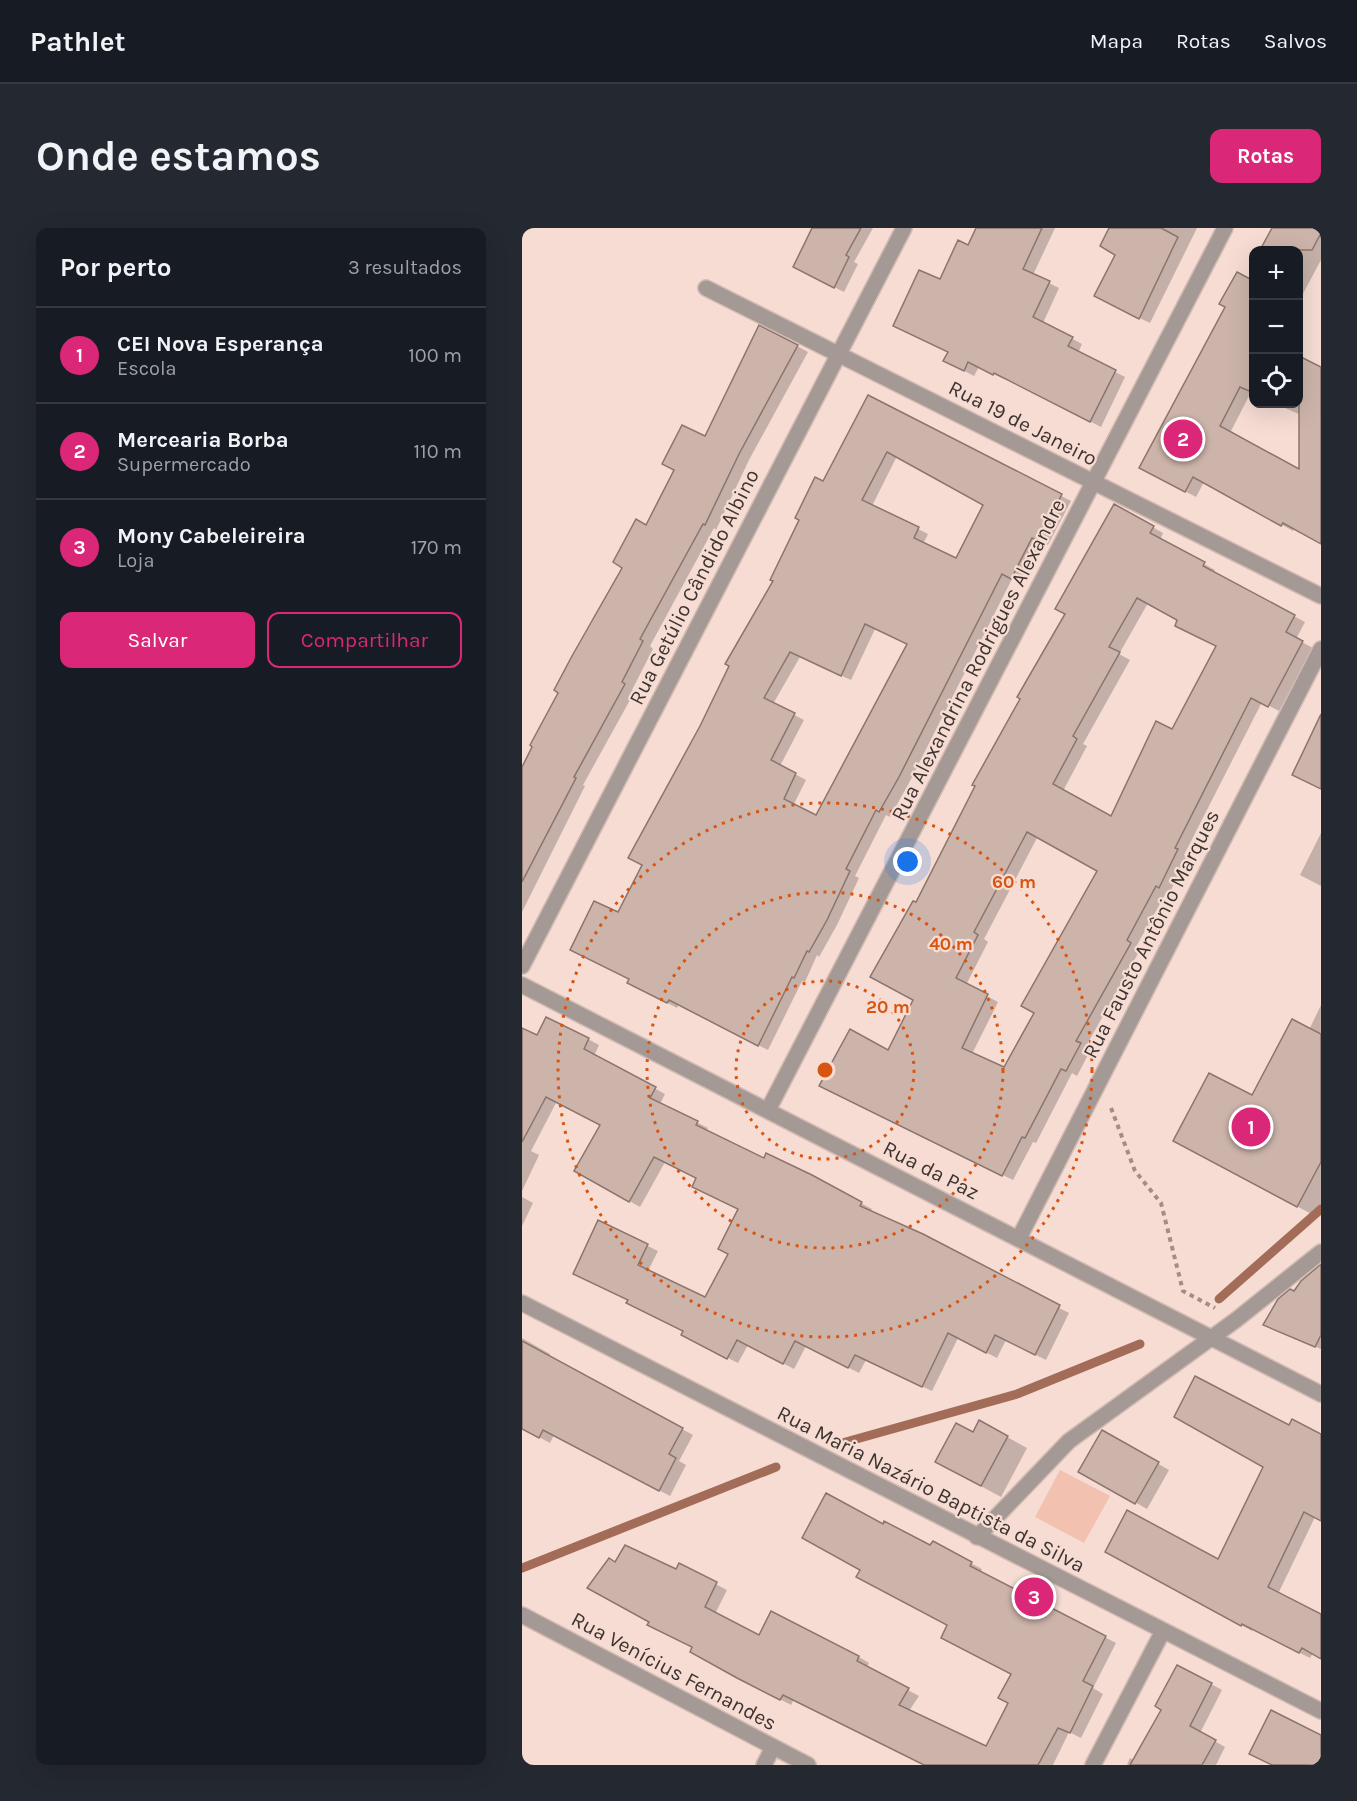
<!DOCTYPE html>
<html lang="pt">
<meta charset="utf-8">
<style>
:root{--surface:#171b24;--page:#242831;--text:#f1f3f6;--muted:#9ea1a6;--line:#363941;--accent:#db2777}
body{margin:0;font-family:Karla,sans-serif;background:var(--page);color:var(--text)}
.controls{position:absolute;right:18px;top:18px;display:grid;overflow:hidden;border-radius:12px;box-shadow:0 6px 24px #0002}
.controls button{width:54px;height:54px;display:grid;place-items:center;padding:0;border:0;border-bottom:2px solid var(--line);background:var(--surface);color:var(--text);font:30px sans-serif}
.you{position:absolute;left:386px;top:634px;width:21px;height:21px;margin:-15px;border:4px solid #fff;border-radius:50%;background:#1a73e8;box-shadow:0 0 0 9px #1a73e833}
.badge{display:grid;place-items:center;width:39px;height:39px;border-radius:50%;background:var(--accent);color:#fff;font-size:20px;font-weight:700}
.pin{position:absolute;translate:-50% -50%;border:3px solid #fff;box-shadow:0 2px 6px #0006}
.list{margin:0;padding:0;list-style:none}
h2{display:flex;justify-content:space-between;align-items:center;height:78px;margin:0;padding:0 24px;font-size:26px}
h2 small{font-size:20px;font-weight:400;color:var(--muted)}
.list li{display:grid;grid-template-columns:39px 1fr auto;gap:18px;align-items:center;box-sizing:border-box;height:96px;padding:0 24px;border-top:2px solid var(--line)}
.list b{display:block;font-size:22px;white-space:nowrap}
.list p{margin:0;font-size:20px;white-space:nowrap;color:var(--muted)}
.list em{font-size:20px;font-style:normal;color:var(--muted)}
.actions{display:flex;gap:12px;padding:18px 24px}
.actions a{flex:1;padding:14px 0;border:2px solid var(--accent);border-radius:12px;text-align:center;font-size:21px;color:var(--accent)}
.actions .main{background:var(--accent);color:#fff}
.icon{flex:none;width:33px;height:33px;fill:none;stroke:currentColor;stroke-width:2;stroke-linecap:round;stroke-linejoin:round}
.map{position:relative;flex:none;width:799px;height:1537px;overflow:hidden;border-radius:12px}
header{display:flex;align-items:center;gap:36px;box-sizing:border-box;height:84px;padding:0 30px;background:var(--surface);border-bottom:2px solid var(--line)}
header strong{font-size:28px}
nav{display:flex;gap:33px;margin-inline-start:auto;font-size:21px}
.intro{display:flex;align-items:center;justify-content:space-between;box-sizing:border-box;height:144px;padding:0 36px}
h1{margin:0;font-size:42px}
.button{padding:15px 27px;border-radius:12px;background:var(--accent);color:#fff;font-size:21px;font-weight:700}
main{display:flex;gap:36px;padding:0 36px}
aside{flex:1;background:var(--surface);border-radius:12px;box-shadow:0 6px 24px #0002}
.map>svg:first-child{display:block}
.green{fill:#f2c1af}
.shadow{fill:#0003;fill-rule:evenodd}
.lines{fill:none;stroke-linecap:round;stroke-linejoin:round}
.stream{stroke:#a26c59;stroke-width:9}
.building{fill:#cdb4ab;stroke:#8b746c;stroke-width:1.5;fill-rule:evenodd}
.minor-casing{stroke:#d1bab2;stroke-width:18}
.path{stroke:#a18e88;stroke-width:4;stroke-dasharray:4.5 4.5;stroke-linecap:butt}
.minor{stroke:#a49995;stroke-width:15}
.ring{fill:none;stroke:#d75510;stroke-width:3;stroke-dasharray:3 6}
.labels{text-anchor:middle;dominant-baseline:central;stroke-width:4.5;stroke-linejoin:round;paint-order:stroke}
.street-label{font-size:21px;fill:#3d3330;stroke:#f6dcd3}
.centre{fill:#d75510;stroke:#f6dcd3;stroke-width:3}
.ring-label{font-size:18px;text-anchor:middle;font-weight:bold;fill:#d75510;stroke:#f6dcd3;stroke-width:4.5;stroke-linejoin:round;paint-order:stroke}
</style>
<header>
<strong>Pathlet</strong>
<nav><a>Mapa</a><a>Rotas</a><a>Salvos</a></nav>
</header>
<div class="intro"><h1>Onde estamos</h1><a class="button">Rotas</a></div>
<main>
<aside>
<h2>Por perto<small>3 resultados</small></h2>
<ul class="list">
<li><span class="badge">1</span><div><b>CEI Nova Esperança</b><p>Escola</p></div><em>100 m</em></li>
<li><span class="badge">2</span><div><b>Mercearia Borba</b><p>Supermercado</p></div><em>110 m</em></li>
<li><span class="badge">3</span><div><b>Mony Cabeleireira</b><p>Loja</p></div><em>170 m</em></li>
</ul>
<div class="actions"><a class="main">Salvar</a><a>Compartilhar</a></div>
</aside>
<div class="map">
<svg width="799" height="1537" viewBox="0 0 799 1537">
<rect width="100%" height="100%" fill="#f6dcd3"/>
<path class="green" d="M538 1242 588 1268 562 1315 513 1289Z"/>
<g class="shadow">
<path d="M292 0H351L332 34 336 36 322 64 282 44Z"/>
<path d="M455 0H533L511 47 537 60 521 95 560 116 556 125 603 149 579 199 483 149 482 151 457 139 452 148 433 138 428 124 419 53 446 19Z"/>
<path d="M589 0H675L628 95 584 74 595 26Z"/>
<path d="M752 0H799V32L776 75V22H740Z"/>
<path d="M732 39V165L729 164 708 205 779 244 799 207V315L772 300 771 303 682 254 674 269 630 246Z"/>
<path d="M776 80 781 83 776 90Z"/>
<path d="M275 118 286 124 227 232 194 302 192 300 128 418 131 421 110 462 113 463 61 557 63 558 0 684V542L125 299 184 211Z"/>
<path d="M776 130 799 140V196L754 176H776Z"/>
<path d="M347 169 549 273 526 317 520 314 499 356 490 351 387 555 368 589 364 587 333 648 337 650 315 697 297 729 295 727 283 754 280 753 246 822 157 776 155 780 117 760 109 751 96 686 121 637 179 499ZM375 228 463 277 435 332 401 316 406 306 350 278ZM353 401 387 416 295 589 271 578 284 552 258 538 282 492 251 476 278 429 329 452Z"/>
<path d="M593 278 641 305 638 312 693 342 691 345 783 394 774 411 791 420 757 483 740 474 662 627 665 629 648 664 645 663 614 719 618 722 563 820 568 823 555 848 550 845 514 915 511 914 491 952 310 864 367 824 393 771 394 676 545 386ZM626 375 657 392 695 418 651 503 590 590 541 563 565 518 561 516 608 432 597 426ZM516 608 577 643 514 785 483 841 450 826 476 774 444 757 466 714 462 711Z"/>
<path d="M799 605V658L778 647Z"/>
<path d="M799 777V981L795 989 672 923 731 869 787 802Z"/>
<path d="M16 809 66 811 77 817 72 828 143 866 138 876 186 900 184 904 242 932 289 948 350 981 348 984 547 1085 524 1132 484 1112 475 1130 436 1110 410 1163 344 1132 337 1145 284 1118 272 1141 226 1117 216 1135 171 1112 162 1103 107 1072 77 994 136 1023 126 1043 184 1071 207 1026 218 981 176 950 143 934 118 979 54 943 80 897 35 873 9 923 17 927 0 963V819Z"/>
<path d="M0 969 11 975 0 998Z"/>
<path d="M799 1039V1121L753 1102 772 1065Z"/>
<path d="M0 1110 28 1126 27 1129 171 1207 157 1233 164 1237 148 1268 32 1207 28 1215 0 1200Z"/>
<path d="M458 1194 505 1220 479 1269 435 1245Z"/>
<path d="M767 1199 799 1208V1292L793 1289 756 1366 799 1388V1429L791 1425 788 1430 731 1401 730 1403 585 1324 697 1333Z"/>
<path d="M581 1204 647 1242 625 1281 558 1243Z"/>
<path d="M362 1298 409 1319 411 1315 460 1341 458 1345 594 1415 571 1460 581 1466 559 1510 547 1504 531 1537H403L272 1471 269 1477 180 1430 172 1420 129 1394 93 1336 154 1343 157 1337 205 1362 193 1386 238 1409 250 1385 337 1429 347 1435 345 1440 397 1468 387 1483 464 1520 488 1475 490 1445 427 1397Z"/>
<path d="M689 1456 700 1462 678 1505 703 1519 694 1537H605L608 1530 613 1533Z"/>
</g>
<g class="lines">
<g class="stream">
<path d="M697 1071 799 981"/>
<path d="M313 1217 495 1166 618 1116"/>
<path d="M0 1340 254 1239"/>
</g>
</g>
<g class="building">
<path d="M290 0H339L324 27 327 29 312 60 271 39Z"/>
<path d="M454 0H520L501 41 528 53 511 89 551 109 546 118 594 142 568 194 472 145 471 147 446 134 442 143 421 133 426 124 371 98 397 42 418 51 436 12 446 17Z"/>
<path d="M587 0H639L656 9 617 91 572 68 593 27 578 18Z"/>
<path d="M750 0H799V5L790 22H738Z"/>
<path d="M715 44 732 53V165L718 159 698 198 777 241V128L799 139V316L761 295 759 298 671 249 663 264 617 240 703 79 697 76Z"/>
<path d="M237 97 276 117 217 226 183 297 181 296 118 411 121 413 100 454 103 456 52 549 54 550 0 654V539L10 519 8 517 36 465 32 462 50 428 100 340 91 334 114 291 124 297 152 242 140 236 160 197 183 208Z"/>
<path d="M346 167 540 266 516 313 510 310 489 351 480 346 377 549 357 584 354 582 324 641 328 643 305 692 287 724 285 723 272 750 270 749 236 818 147 772 145 775 105 755 107 751 48 722 72 673 96 684 120 637 106 630 178 498 207 438 203 436 251 353 248 352 277 292 273 290 293 249 301 253ZM365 224 461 277 434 330 392 310 397 299 340 272ZM343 396 385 416 294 587 262 571 274 545 249 532 273 485 242 470 268 424 319 448Z"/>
<path d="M592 276 632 298 628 305 683 334 681 338 773 387 764 404 781 413 746 479 729 470 653 620 656 621 637 660 634 658 605 712 609 715 554 813 559 815 544 843 539 841 503 910 500 909 480 948 297 858 328 801 366 822 391 772 348 749 391 673 394 674 453 558 450 557 498 471 495 469 543 386 533 381ZM615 370 655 392 653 398 694 418 650 501 634 493 589 588 531 556 555 511 551 508 598 424 587 419ZM505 604 575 643 499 778 512 785 482 839 440 820 466 766 434 750 456 707 452 704Z"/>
<path d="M799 486V561L770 547Z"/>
<path d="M24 789 67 810 62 821 134 859 128 870 176 893 174 897 242 930 244 925 290 947 340 974 338 978 401 1006 538 1077 513 1127 473 1107 464 1125 426 1105 400 1159 333 1127 326 1140 273 1113 261 1136 215 1112 205 1131 159 1107 161 1103 104 1075 106 1072 51 1046 76 992 126 1016 116 1037 183 1069 206 1026 196 1021 216 981 170 959 174 950 132 929 107 974 52 943 78 897 24 869 0 914V800L15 807Z"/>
<path d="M770 791 799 806V934L775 979 651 913 687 845 730 867Z"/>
<path d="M799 1036V1107L793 1119 741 1097 756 1071 768 1061 772 1063 779 1053Z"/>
<path d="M0 1113 161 1200 147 1226 154 1230 137 1263 21 1202 17 1210 0 1201Z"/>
<path d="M673 1148 767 1197 770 1191 799 1206V1293L782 1284 746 1359 799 1386V1431L780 1420 777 1425 720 1396 719 1398 583 1324 605 1282 696 1331 741 1239 652 1189Z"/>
<path d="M457 1192 486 1208 459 1258 413 1234 434 1195 451 1204Z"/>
<path d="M580 1202 637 1234 613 1276 556 1244Z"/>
<path d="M304 1265 361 1296 362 1293 408 1317 411 1313 450 1334 448 1338 584 1408 561 1453 571 1458 548 1505 536 1500 516 1537H402L261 1467 258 1472 215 1450 168 1424 170 1419 125 1397 127 1394 65 1360 87 1330 93 1334 103 1317 154 1341 157 1335 195 1354 183 1379 237 1407 249 1383 337 1428 335 1433 387 1460 377 1477 464 1518 486 1475 476 1470 489 1446 419 1410 425 1397 334 1349 338 1342 280 1310Z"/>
<path d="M655 1437 690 1455 668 1498 694 1512 680 1537H608L639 1482 633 1478Z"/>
<path d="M749 1482 799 1507V1537H750L727 1526Z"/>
</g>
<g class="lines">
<g class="minor-casing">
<g id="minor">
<path d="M184 60 799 368"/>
<path d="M0 738 382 0"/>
<path d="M0 757 799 1166"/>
<path d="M246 882 703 0"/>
<path d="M497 1010 799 421"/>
<path d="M0 1075 799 1483"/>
<path d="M455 1309 547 1213 714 1092 799 1024"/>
<path d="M0 1387 286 1537"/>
<path d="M242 1537 251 1519"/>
<path d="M571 1537 641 1403"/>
</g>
</g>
<path class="path" d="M589 880 613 943 639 975 661 1063 693 1080"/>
<use href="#minor" class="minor"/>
</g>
<g class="ring">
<circle cx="303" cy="842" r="89"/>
<circle cx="303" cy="842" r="178"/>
<circle cx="303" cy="842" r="267"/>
</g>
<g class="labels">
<g class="street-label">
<text transform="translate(501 195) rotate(27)">Rua 19 de Janeiro</text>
<text transform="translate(172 359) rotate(-63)">Rua Getúlio Cândido Albino</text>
<text transform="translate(456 432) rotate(-63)">Rua Alexandrina Rodrigues Alexandre</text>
<text transform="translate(629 706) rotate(-63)">Rua Fausto Antônio Marques</text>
<text transform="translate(409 942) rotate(27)">Rua da Paz</text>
<text transform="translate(409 1261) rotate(27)">Rua Maria Nazário Baptista da Silva</text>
<text transform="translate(152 1443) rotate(28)">Rua Venícius Fernandes</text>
</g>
</g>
<circle cx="303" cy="842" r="9" class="centre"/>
<g class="ring-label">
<text x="492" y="660">60 m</text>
<text x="429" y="722">40 m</text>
<text x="366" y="785">20 m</text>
</g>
</svg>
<div class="controls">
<button>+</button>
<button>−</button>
<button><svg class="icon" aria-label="locate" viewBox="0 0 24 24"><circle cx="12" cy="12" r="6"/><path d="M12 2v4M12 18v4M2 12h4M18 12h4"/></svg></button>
</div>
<div class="you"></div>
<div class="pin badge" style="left:729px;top:899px">1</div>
<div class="pin badge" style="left:661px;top:211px">2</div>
<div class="pin badge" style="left:512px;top:1369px">3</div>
</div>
</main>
